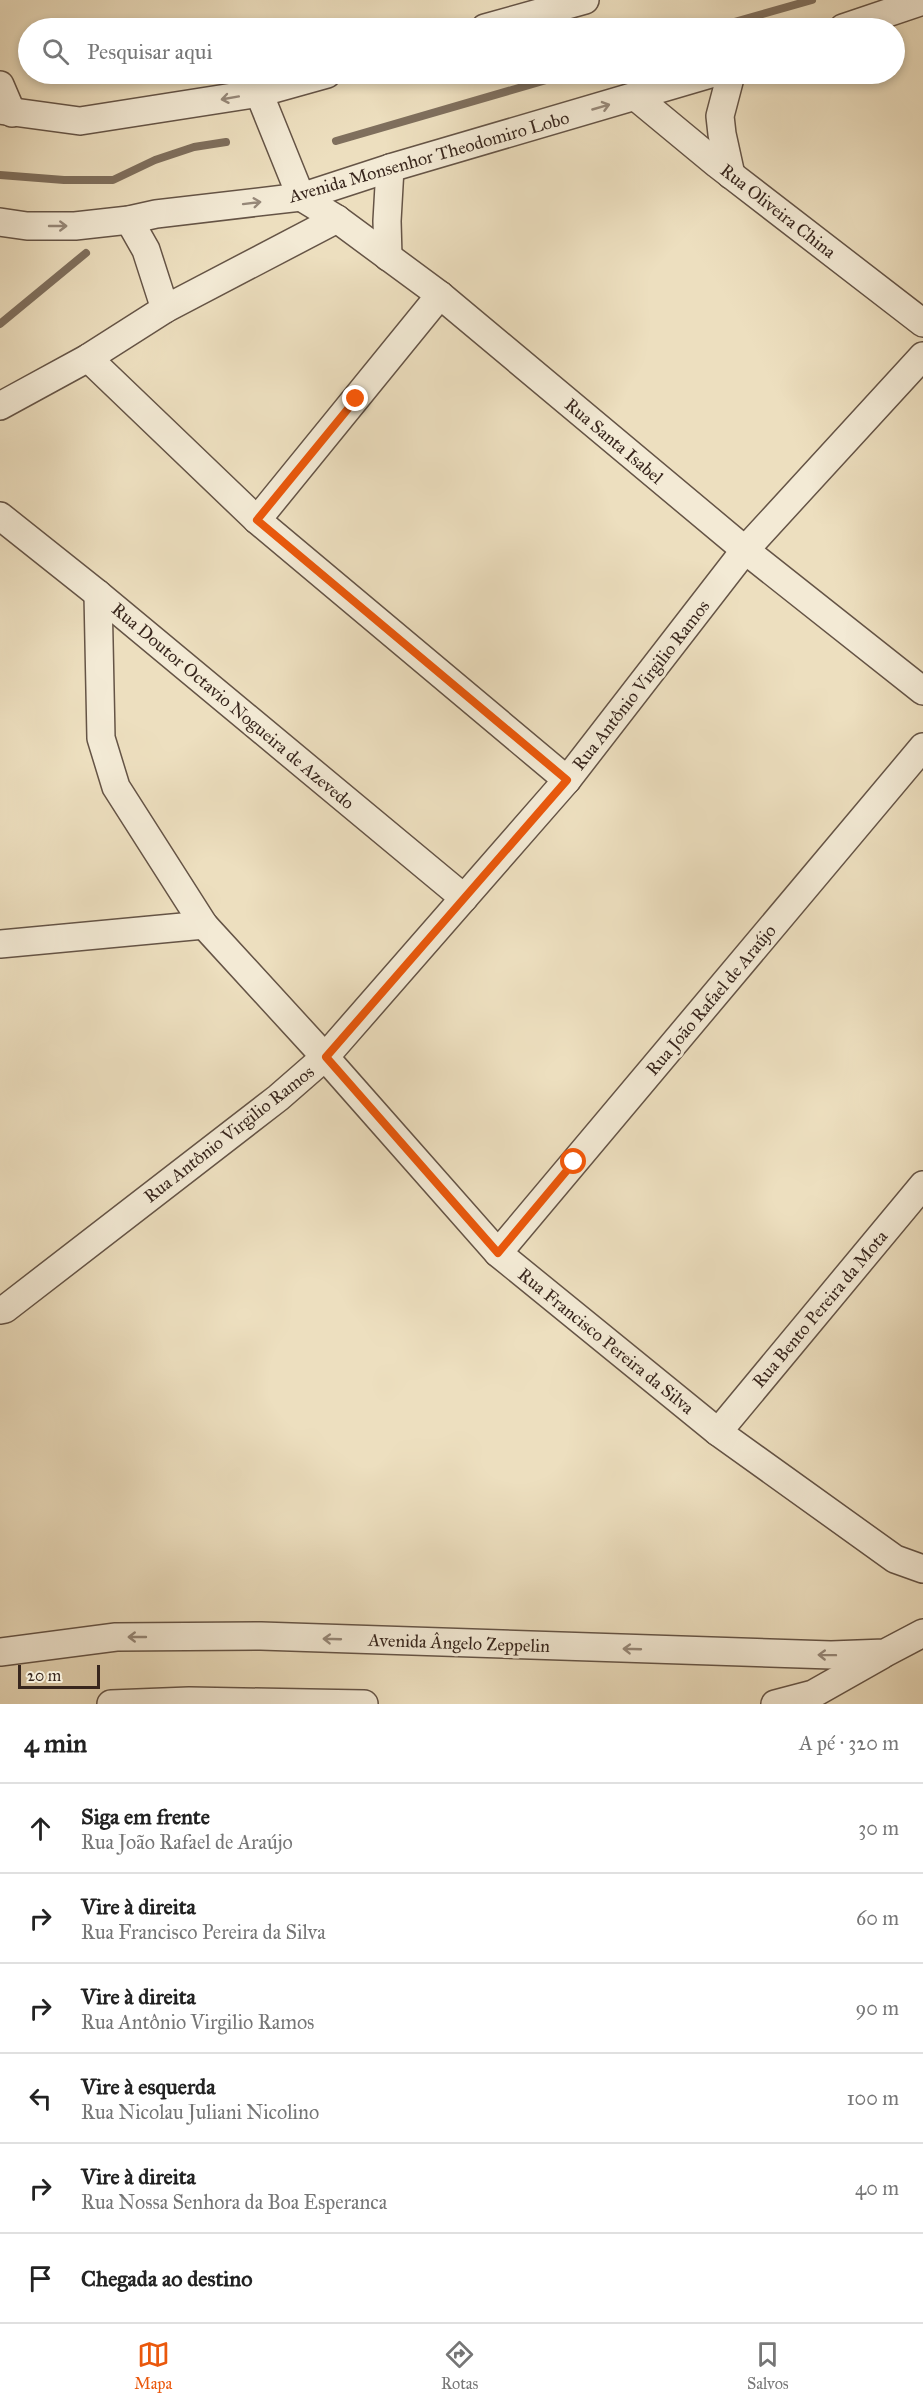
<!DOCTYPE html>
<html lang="pt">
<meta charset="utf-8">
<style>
:root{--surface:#fff;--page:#f2f2f2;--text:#222;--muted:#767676;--line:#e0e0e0;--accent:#ea580c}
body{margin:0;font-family:"IM FELL Great Primer",serif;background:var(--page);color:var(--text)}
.scale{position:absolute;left:18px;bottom:15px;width:82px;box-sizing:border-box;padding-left:6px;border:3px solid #38261d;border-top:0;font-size:16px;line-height:21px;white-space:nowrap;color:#38261d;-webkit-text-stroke:4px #f3ead5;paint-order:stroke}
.stop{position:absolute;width:18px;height:18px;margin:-14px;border:4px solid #ea580c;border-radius:50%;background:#fff}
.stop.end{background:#ea580c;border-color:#fff;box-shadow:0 2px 6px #0008}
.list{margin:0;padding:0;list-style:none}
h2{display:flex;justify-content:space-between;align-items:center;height:78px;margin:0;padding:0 24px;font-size:26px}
h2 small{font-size:20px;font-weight:400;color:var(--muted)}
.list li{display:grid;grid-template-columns:39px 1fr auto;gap:18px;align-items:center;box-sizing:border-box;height:90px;padding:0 24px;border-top:2px solid var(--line)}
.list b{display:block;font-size:22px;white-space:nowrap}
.list p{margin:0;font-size:20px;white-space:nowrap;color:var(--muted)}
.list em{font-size:20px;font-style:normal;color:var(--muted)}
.icon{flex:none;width:33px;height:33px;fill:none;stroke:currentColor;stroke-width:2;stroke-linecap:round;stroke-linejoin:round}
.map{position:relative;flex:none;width:923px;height:1704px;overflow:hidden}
.search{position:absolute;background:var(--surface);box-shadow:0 3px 9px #0003;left:18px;right:18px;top:18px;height:66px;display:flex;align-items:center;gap:15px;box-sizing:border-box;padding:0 21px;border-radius:33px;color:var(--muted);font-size:22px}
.sheet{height:618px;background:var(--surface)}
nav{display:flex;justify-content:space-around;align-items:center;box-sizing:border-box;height:84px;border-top:2px solid var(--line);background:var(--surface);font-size:16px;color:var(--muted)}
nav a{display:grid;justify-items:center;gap:3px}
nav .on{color:var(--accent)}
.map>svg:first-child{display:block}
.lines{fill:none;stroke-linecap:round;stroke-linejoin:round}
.stream{stroke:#7f6f5d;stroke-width:8}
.minor-casing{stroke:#655446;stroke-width:30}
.minor{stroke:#f3ead5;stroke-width:27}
.oneway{stroke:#968879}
.route{stroke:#ea580c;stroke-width:8}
.labels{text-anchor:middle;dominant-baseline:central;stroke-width:6;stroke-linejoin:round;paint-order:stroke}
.street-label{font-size:18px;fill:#38261d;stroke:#f3ead5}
</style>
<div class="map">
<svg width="923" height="1704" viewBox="0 0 923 1704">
<rect width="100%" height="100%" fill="#eddfbf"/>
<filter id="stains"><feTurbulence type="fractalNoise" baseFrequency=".00333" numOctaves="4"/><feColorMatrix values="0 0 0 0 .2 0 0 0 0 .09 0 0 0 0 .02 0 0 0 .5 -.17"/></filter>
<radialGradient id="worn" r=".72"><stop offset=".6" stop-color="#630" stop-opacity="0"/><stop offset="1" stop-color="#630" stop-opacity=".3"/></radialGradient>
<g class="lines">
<g class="stream">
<path d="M713 28 812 0"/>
<path d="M336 141 567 74"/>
<path d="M0 175 64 180H113L155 160 194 147 226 142"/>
<path d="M0 324 86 253"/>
</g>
<g class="minor-casing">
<g id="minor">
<path d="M485 28 585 0"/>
<path d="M843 28 923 1"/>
<path d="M731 74 720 116 722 134 731 175"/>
<path d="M0 85 12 113"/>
<path d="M259 93 301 197 337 219 440 295 745 550 923 691"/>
<path d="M636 97 717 164 923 323"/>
<path d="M0 110 80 121 259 93 327 74"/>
<path d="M129 220 146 250 165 309"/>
<path d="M0 222 27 226H75L129 220 156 214 301 197 390 168 710 74"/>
<path d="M388 257 387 221 390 168"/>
<path d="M88 358 257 520 567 780"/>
<path d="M0 406 88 358 165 309 337 219"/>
<path d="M0 516 98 594 464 898"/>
<path d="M257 520 440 295"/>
<path d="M98 594 101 738 116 787 204 925 325 1057 498 1253 718 1432 895 1559 923 1569"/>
<path d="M0 944 204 925"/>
<path d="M498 1253 923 747"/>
<path d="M0 1310 5 1309 278 1098 325 1057 567 780 745 550 923 356"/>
<path d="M718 1432 923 1185"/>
<path d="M0 1652 116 1637 261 1636 831 1655 885 1653 923 1633"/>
<path d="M111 1704 189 1701 364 1704"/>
<path d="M775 1704 813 1694 882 1655"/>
</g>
</g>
<use href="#minor" class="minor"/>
</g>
<defs><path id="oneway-shaft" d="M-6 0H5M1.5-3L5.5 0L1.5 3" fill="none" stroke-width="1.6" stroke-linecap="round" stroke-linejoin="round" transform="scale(1.5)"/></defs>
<g class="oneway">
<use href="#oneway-shaft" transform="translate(230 98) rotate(170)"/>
<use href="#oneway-shaft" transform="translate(601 107) rotate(-16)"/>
<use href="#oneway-shaft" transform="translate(252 203) rotate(-7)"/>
<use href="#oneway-shaft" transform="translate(58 226)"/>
<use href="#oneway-shaft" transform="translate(137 1637) rotate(180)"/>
<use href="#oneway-shaft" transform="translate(332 1639) rotate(-178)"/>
<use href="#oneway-shaft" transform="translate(632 1649) rotate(-178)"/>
<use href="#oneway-shaft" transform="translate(827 1655) rotate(-179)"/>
</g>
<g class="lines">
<path class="route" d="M356 399 257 520 567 780 326 1057 498 1253 574 1162"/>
</g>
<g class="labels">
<g class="street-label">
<text transform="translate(429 157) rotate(-16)">Avenida Monsenhor Theodomiro Lobo</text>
<text transform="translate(778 211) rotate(38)">Rua Oliveira China</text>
<text transform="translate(614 441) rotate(40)">Rua Santa Isabel</text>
<text transform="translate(641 685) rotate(-52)">Rua Antônio Virgilio Ramos</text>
<text transform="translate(233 706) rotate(40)">Rua Doutor Octavio Nogueira de Azevedo</text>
<text transform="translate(711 1000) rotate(-50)">Rua João Rafael de Araújo</text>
<text transform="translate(229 1134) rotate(-38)">Rua Antônio Virgilio Ramos</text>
<text transform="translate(820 1309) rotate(-50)">Rua Bento Pereira da Mota</text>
<text transform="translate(606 1341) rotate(39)">Rua Francisco Pereira da Silva</text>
<text transform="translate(459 1643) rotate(2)">Avenida Ângelo Zeppelin</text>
</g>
</g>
<rect width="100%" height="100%" filter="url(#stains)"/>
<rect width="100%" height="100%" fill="url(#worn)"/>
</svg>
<div class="scale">20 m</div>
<div class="stop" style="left:574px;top:1162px"></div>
<div class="stop end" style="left:356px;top:399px"></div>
<div class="search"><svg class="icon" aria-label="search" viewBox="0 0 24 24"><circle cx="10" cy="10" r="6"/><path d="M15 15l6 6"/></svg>Pesquisar aqui</div>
</div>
<section class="sheet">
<h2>4 min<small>A pé · 320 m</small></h2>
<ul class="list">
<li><svg class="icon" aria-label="ahead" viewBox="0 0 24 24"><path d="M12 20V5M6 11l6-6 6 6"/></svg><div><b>Siga em frente</b><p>Rua João Rafael de Araújo</p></div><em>30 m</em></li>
<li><svg class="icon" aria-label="right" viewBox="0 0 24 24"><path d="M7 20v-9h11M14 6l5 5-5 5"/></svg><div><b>Vire à direita</b><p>Rua Francisco Pereira da Silva</p></div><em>60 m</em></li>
<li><svg class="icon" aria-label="right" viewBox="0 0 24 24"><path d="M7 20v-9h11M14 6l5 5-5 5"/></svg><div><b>Vire à direita</b><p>Rua Antônio Virgilio Ramos</p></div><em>90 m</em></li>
<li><svg class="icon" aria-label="left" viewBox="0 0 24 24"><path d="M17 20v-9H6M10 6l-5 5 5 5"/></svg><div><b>Vire à esquerda</b><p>Rua Nicolau Juliani Nicolino</p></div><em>100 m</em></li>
<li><svg class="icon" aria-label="right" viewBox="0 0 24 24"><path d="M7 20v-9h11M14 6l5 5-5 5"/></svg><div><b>Vire à direita</b><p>Rua Nossa Senhora da Boa Esperanca</p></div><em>40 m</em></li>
<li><svg class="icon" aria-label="arrive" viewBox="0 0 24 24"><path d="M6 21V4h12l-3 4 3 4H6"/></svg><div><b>Chegada ao destino</b></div></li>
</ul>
</section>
<nav>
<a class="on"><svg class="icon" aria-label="map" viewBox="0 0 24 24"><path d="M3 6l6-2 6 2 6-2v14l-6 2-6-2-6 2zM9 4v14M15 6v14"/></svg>Mapa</a>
<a><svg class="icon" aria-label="directions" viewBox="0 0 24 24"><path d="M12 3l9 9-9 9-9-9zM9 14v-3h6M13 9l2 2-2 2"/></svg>Rotas</a>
<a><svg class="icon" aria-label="saved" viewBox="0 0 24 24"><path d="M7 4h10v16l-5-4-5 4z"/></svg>Salvos</a>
</nav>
